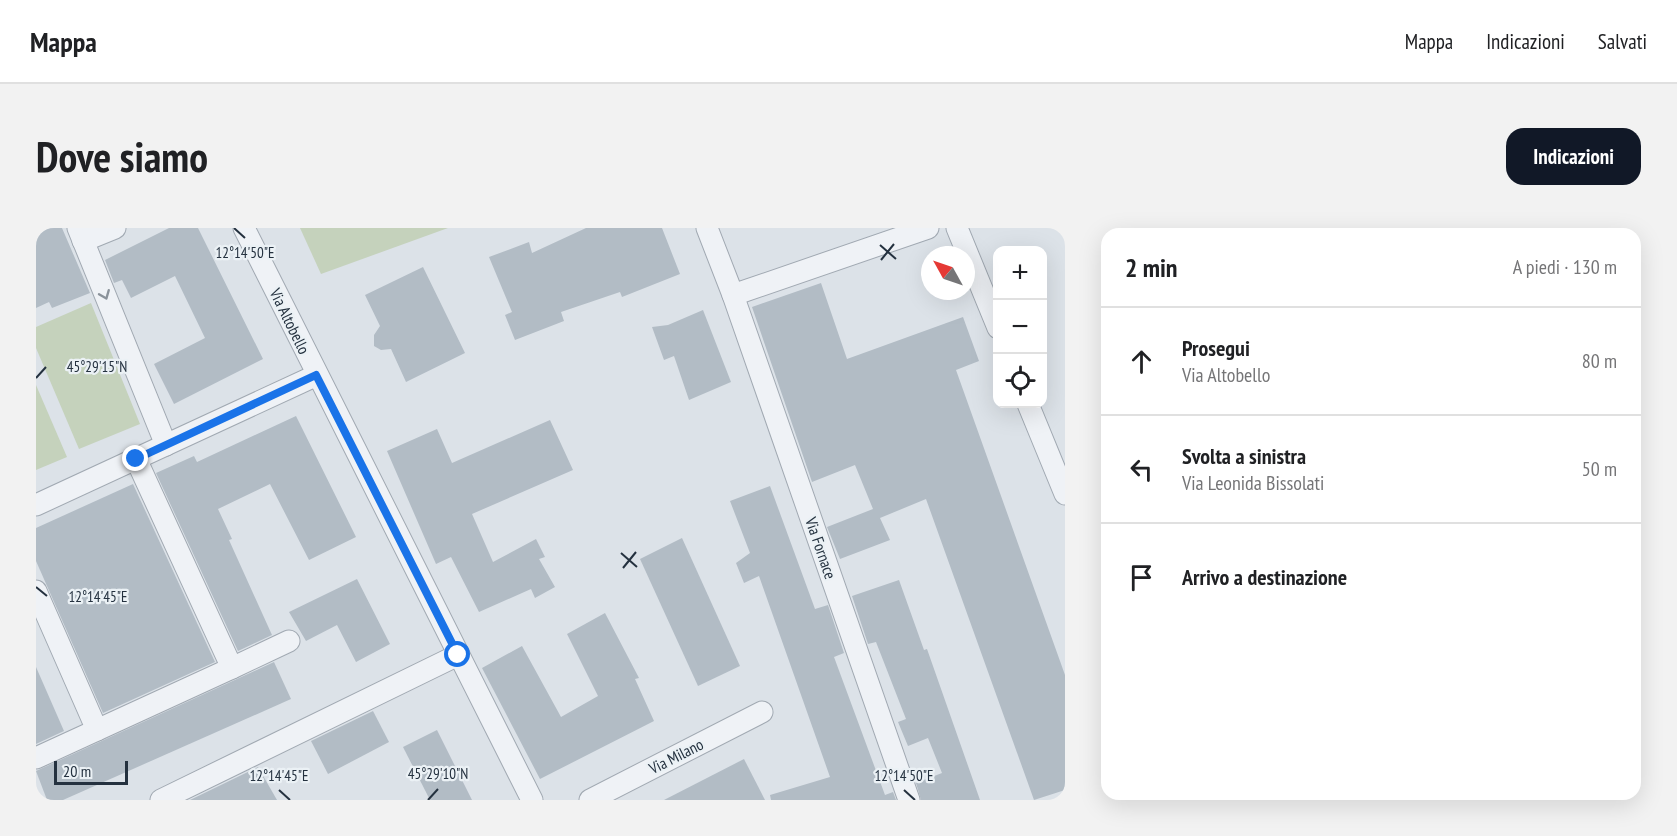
<!DOCTYPE html>
<html lang="it">
<meta charset="utf-8">
<style>
:root{--surface:#fff;--page:#f2f2f2;--text:#202124;--muted:#757577;--line:#e0e0e0;--accent:#111827}
body{margin:0;font-family:"PT Sans Narrow",sans-serif;background:var(--page);color:var(--text)}
.controls{position:absolute;right:18px;top:18px;display:grid;overflow:hidden;border-radius:12px;box-shadow:0 6px 24px #0002}
.controls button{width:54px;height:54px;display:grid;place-items:center;padding:0;border:0;border-bottom:2px solid var(--line);background:var(--surface);color:var(--text);font:30px sans-serif}
.compass{position:absolute;left:885px;top:18px;width:54px;height:54px;border-radius:50%;background:var(--surface);box-shadow:0 6px 24px #0002;rotate:310deg}
.scale{position:absolute;left:18px;bottom:15px;width:74px;box-sizing:border-box;padding-left:6px;border:3px solid #24313f;border-top:0;font-size:16px;line-height:21px;white-space:nowrap;color:#24313f;-webkit-text-stroke:4px #ebf1f5;paint-order:stroke}
.stop{position:absolute;width:18px;height:18px;margin:-14px;border:4px solid #1a73e8;border-radius:50%;background:#fff}
.stop.end{background:#1a73e8;border-color:#fff;box-shadow:0 2px 6px #0008}
.list{margin:0;padding:0;list-style:none}
h2{display:flex;justify-content:space-between;align-items:center;height:78px;margin:0;padding:0 24px;font-size:26px}
h2 small{font-size:20px;font-weight:400;color:var(--muted)}
.list li{display:grid;grid-template-columns:39px 1fr auto;gap:18px;align-items:center;box-sizing:border-box;height:108px;padding:0 24px;border-top:2px solid var(--line)}
.list b{display:block;font-size:22px;white-space:nowrap}
.list p{margin:0;font-size:20px;white-space:nowrap;color:var(--muted)}
.list em{font-size:20px;font-style:normal;color:var(--muted)}
.icon{flex:none;width:33px;height:33px;fill:none;stroke:currentColor;stroke-width:2;stroke-linecap:round;stroke-linejoin:round}
.map{position:relative;flex:none;width:1029px;height:572px;overflow:hidden;border-radius:18px}
header{display:flex;align-items:center;gap:36px;box-sizing:border-box;height:84px;padding:0 30px;background:var(--surface);border-bottom:2px solid var(--line)}
header strong{font-size:28px}
nav{display:flex;gap:33px;margin-inline-start:auto;font-size:21px}
.intro{display:flex;align-items:center;justify-content:space-between;box-sizing:border-box;height:144px;padding:0 36px}
h1{margin:0;font-size:42px}
.button{padding:15px 27px;border-radius:18px;background:var(--accent);color:#fff;font-size:21px;font-weight:700}
main{display:flex;gap:36px;padding:0 36px}
aside{flex:1;background:var(--surface);border-radius:18px;box-shadow:0 6px 24px #0002}
.map>svg:first-child{display:block}
.green{fill:#c5d2bc}
.building{fill:#b2bcc5}
.lines{fill:none;stroke-linecap:round;stroke-linejoin:round}
.street-casing{stroke:#a1a9b2;stroke-width:23}
.street{stroke:#eff2f6;stroke-width:21}
.oneway{stroke:#8a929a}
.route{stroke:#1a73e8;stroke-width:8}
.ticks{fill:none;stroke:#24313f;stroke-width:2}
.labels{text-anchor:middle;dominant-baseline:central;stroke-width:4.5;stroke-linejoin:round;paint-order:stroke}
.street-label{font-size:16px;fill:#24313f;stroke:#ebf1f5}
.ticks-label{font-size:15px;text-anchor:middle;fill:#24313f;stroke:#ebf1f5;stroke-width:4.5;stroke-linejoin:round;paint-order:stroke}
</style>
<header>
<strong>Mappa</strong>
<nav><a>Mappa</a><a>Indicazioni</a><a>Salvati</a></nav>
</header>
<div class="intro"><h1>Dove siamo</h1><a class="button">Indicazioni</a></div>
<main>
<div class="map">
<svg width="1029" height="572" viewBox="0 0 1029 572">
<rect width="100%" height="100%" fill="#dce2e8"/>
<g class="green">
<path d="M264 0H412L285 46Z"/>
<path d="M55 75 104 196 43 221 0 120V99Z"/>
<path d="M0 157 31 229 0 242Z"/>
</g>
<g class="building">
<path d="M0 0H26L54 65 16 80 13 74 0 80Z"/>
<path d="M133 0H162L227 131 138 176 118 136 169 110 139 48 95 70 86 52 78 55 69 32Z"/>
<path d="M550 0H626L644 46 586 69 584 64 525 84 528 93 479 112 469 87 476 84 453 29 493 14 496 25Z"/>
<path d="M387 39 429 125 370 154 355 121 345 122 338 118V107L344 98 329 67Z"/>
<path d="M785 55 811 131 927 89 943 133 920 142 1029 447V562L998 572 890 271 844 290 854 312 804 331 791 299 837 281 819 237 776 254 716 79Z"/>
<path d="M667 82 695 154 653 172 638 128 628 132 616 99 632 97Z"/>
<path d="M260 188 320 309 273 332 234 256 182 281 196 311 193 312 236 407 202 423 120 245 158 228 161 234Z"/>
<path d="M514 192 537 242 436 286 457 334 500 311 509 329 503 331 519 359 499 370 495 361 443 384 415 329 400 336 351 223 401 201 416 235Z"/>
<path d="M97 256 179 434 67 485 0 333V300Z"/>
<path d="M734 258 779 381 792 377 808 425 798 429 849 567 857 564 860 572H735L734 567 794 549 723 348 708 355 700 335 714 325 694 273Z"/>
<path d="M646 310 704 438 662 458 604 331Z"/>
<path d="M321 351 354 416 320 434 301 397 270 413 253 384Z"/>
<path d="M863 352 888 422 891 421 904 458 944 572H885L880 555 906 545 892 510 872 518 862 494 870 491 840 414 832 416 816 368Z"/>
<path d="M569 385 603 450 599 451 618 493 504 551 446 440 486 418 525 489 562 468 531 406Z"/>
<path d="M238 434 255 471 27 572H11L0 543Z"/>
<path d="M0 439 28 503 0 516Z"/>
<path d="M337 483 353 514 292 546 275 513Z"/>
<path d="M401 502 436 572H394L367 519Z"/>
<path d="M708 531 729 572H628Z"/>
<path d="M222 539 241 572H154Z"/>
</g>
<g class="lines">
<g class="street-casing">
<g id="street">
<path d="M42 0 130 217"/>
<path d="M208 0 496 572"/>
<path d="M671 0 697 67 873 572"/>
<path d="M921 0 962 100"/>
<path d="M47 13 79 0"/>
<path d="M697 67 892 0"/>
<path d="M992 176 1029 266"/>
<path d="M0 277 281 147"/>
<path d="M0 363 61 502 196 440 100 231"/>
<path d="M196 440 253 413"/>
<path d="M0 530 61 502"/>
<path d="M125 572 422 427"/>
<path d="M554 572 726 484"/>
</g>
</g>
<use href="#street" class="street"/>
</g>
<defs><path id="oneway-chevron" d="M-2-3.5L2.5 0L-2 3.5" fill="none" stroke-width="1.6" stroke-linecap="round" stroke-linejoin="round" transform="scale(1.5)"/></defs>
<use class="oneway" href="#oneway-chevron" transform="translate(69 67) rotate(68)"/>
<g class="lines">
<path class="route" d="M100 231 280 147 422 427"/>
</g>
<path class="ticks" d="M198 0 209 10M844 17 860 31M845 32 858 16M0 150 10 139M585 325 601 339M587 340 600 324M0 359 11 368M243 562 254 572M868 562 879 572M392 572 402 561"/>
<g class="labels">
<g class="street-label">
<text transform="translate(254 93) rotate(64)">Via Altobello</text>
<text transform="translate(785 320) rotate(71)">Via Fornace</text>
<text transform="translate(640 528) rotate(-27)">Via Milano</text>
</g>
</g>
<g class="ticks-label">
<text x="209" y="30">12°14'50"E</text>
<text x="61" y="144">45°29'15"N</text>
<text x="62" y="374">12°14'45"E</text>
<text x="402" y="551">45°29'10"N</text>
<text x="243" y="553">12°14'45"E</text>
<text x="868" y="553">12°14'50"E</text>
</g>
</svg>
<div class="controls">
<button>+</button>
<button>−</button>
<button><svg class="icon" aria-label="locate" viewBox="0 0 24 24"><circle cx="12" cy="12" r="6"/><path d="M12 2v4M12 18v4M2 12h4M18 12h4"/></svg></button>
</div>
<svg class="compass" viewBox="-18 -18 36 36"><path d="M0-13l5 13h-10z" fill="#e53935"/><path d="M0 13l5-13h-10z" fill="#757577"/></svg>
<div class="scale">20 m</div>
<div class="stop" style="left:422px;top:427px"></div>
<div class="stop end" style="left:100px;top:231px"></div>
</div>
<aside>
<h2>2 min<small>A piedi · 130 m</small></h2>
<ul class="list">
<li><svg class="icon" aria-label="ahead" viewBox="0 0 24 24"><path d="M12 20V5M6 11l6-6 6 6"/></svg><div><b>Prosegui</b><p>Via Altobello</p></div><em>80 m</em></li>
<li><svg class="icon" aria-label="left" viewBox="0 0 24 24"><path d="M17 20v-9H6M10 6l-5 5 5 5"/></svg><div><b>Svolta a sinistra</b><p>Via Leonida Bissolati</p></div><em>50 m</em></li>
<li><svg class="icon" aria-label="arrive" viewBox="0 0 24 24"><path d="M6 21V4h12l-3 4 3 4H6"/></svg><div><b>Arrivo a destinazione</b></div></li>
</ul>
</aside>
</main>
